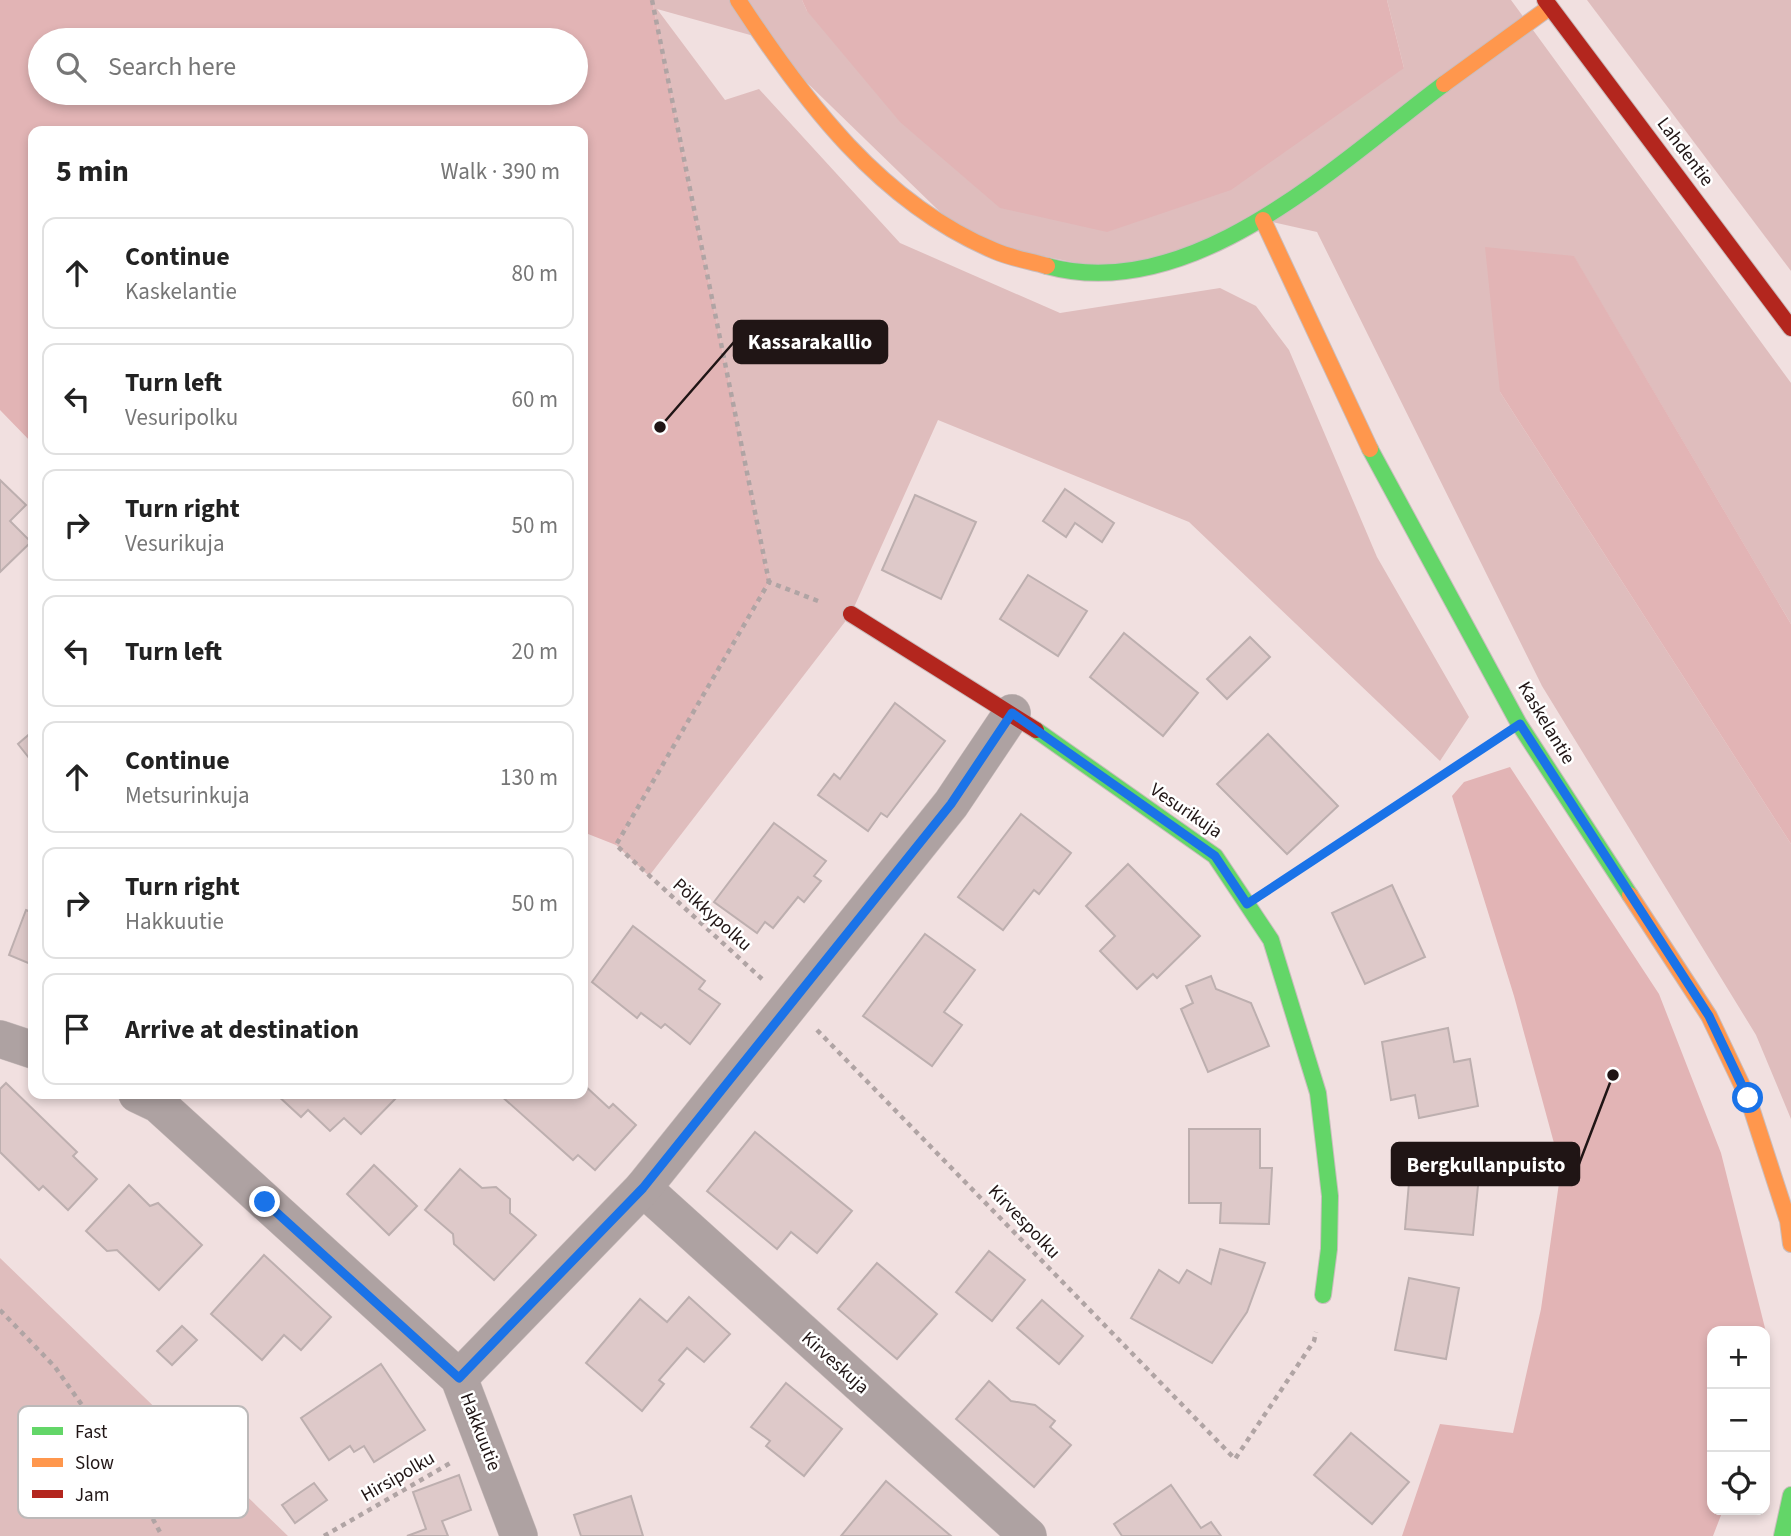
<!DOCTYPE html>
<meta charset="utf-8">
<style>
:root{--surface:#fff;--page:#f2f2f2;--text:#222;--muted:#767676;--line:#e0e0e0}
body{margin:0;font-family:"Source Sans 3",sans-serif;background:var(--page);color:var(--text)}
.controls{position:absolute;right:21px;bottom:21px;display:grid;overflow:hidden;border-radius:14px;box-shadow:0 4px 10px #0003}
.controls button{width:63px;height:63px;display:grid;place-items:center;padding:0;border:0;border-bottom:2px solid var(--line);background:var(--surface);color:var(--text);font:35px sans-serif}
.stop{position:absolute;width:21px;height:21px;margin:-16px;border:5px solid #1a73e8;border-radius:50%;background:#fff}
.stop.end{background:#1a73e8;border-color:#fff;box-shadow:0 2px 7px #0008}
.list{margin:0;padding:0;list-style:none}
h2{display:flex;justify-content:space-between;align-items:center;height:91px;margin:0;padding:0 28px;font-size:30px}
h2 small{font-size:23px;font-weight:400;color:var(--muted)}
.list li{display:grid;grid-template-columns:46px 1fr auto;gap:21px;align-items:center;box-sizing:border-box;height:112px;margin:0 14px 14px;padding:0 14px;border:2px solid var(--line);border-radius:14px}
.list b{display:block;font-size:26px;white-space:nowrap}
.list p{margin:0;font-size:23px;white-space:nowrap;color:var(--muted)}
.list em{font-size:23px;font-style:normal;color:var(--muted)}
.icon{flex:none;width:38px;height:38px;fill:none;stroke:currentColor;stroke-width:2;stroke-linecap:round;stroke-linejoin:round}
.map{position:relative;flex:none;width:1791px;height:1536px;overflow:hidden}
.search{position:absolute;background:var(--surface);box-shadow:0 4px 10px #0003;left:28px;top:28px;width:560px;height:77px;display:flex;align-items:center;gap:18px;box-sizing:border-box;padding:0 24px;border-radius:38px;color:var(--muted);font-size:26px}
.panel{position:absolute;background:var(--surface);box-shadow:0 4px 10px #0003;left:28px;top:126px;width:560px;height:973px;border-radius:14px}
.map>svg:first-child{display:block}
.green{fill:#dfbdbd}
.forest{fill:#e2b4b5;fill-rule:evenodd}
.building{fill:#dec9c9;stroke:#bdafaf;stroke-width:2}
.lines{fill:none;stroke-linecap:round;stroke-linejoin:round}
.street-casing{stroke:#cabdbd;stroke-width:38}
.fast-casing{stroke:#cabdbd;stroke-width:18}
.slow-casing{stroke:#cabdbd;stroke-width:18}
.jam-casing{stroke:#cabdbd;stroke-width:18}
.path{stroke:#b0a4a4;stroke-width:4.5;stroke-dasharray:5 5;stroke-linecap:butt}
.street{stroke:#aea2a2;stroke-width:37}
.fast{stroke:#63d668;stroke-width:16}
.slow{stroke:#ff974d;stroke-width:16}
.jam{stroke:#b3261e;stroke-width:16}
.route{stroke:#1a73e8;stroke-width:9}
.labels{text-anchor:middle;dominant-baseline:central;stroke-width:5;stroke-linejoin:round;paint-order:stroke}
.street-label{font-size:19px;fill:#201515;stroke:#fff}
.key{fill:#fff;stroke:#bcb9b9;stroke-width:2}
.key-label{font-size:19px;fill:#201515}
.leader{fill:none;stroke:#201515;stroke-width:2.5}
.callout-dot{fill:#201515;stroke:#fff;stroke-width:2.5}
.callout{fill:#201515;stroke:#201515;stroke-width:2.5}
.callout-label{font-size:21px;text-anchor:middle;font-weight:bold;fill:#fff}
</style>
<div class="map">
<svg width="1791" height="1536" viewBox="0 0 1791 1536">
<rect width="100%" height="100%" fill="#f1e0e0"/>
<g class="green">
<path d="M652 0H802L807 11 1404 68 1387 0H1511L1791 383V624L1574 257 1500 392 1791 844V1119L1756 1035 1542 686 1317 232 1263 220 1120 272 970 241 761 38 657 9 725 100 759 89 900 243 1060 313 1220 288 1256 306 1289 350 1377 557 1469 717 1440 761 1189 522 938 420 851 614 649 876 616 845 769 582Z"/>
<path d="M1587 0H1791V271Z"/>
<path d="M0 1258 288 1536H289H0Z"/>
</g>
<g class="forest">
<path d="M0 0H652L769 582 616 845 583 832V131H33V444L0 410ZM576 40V93H40V40Z"/>
<path d="M802 0H1387L1404 68 1231 190 1107 232 1000 208 900 122 807 11Z"/>
<path d="M1485 247 1574 256 1791 624V844L1500 392Z"/>
<path d="M1510 767 1659 994 1721 1153 1769 1344 1765 1360V1331H1712V1510H1723L1713 1536H1402L1440 1424 1513 1433 1541 1309 1561 1169 1514 996 1452 796 1464 782Z"/>
</g>
<g class="building">
<path d="M0 480 26 505 10 521 31 542 0 572Z"/>
<path d="M1065 489 1114 523 1102 542 1075 523 1066 537 1043 521Z"/>
<path d="M915 495 976 522 941 599 882 570Z"/>
<path d="M1028 575 1087 611 1058 656 1000 619Z"/>
<path d="M1124 633 1198 693 1163 736 1090 677Z"/>
<path d="M1250 637 1270 657 1227 699 1207 679Z"/>
<path d="M895 703 945 741 887 817 881 813 868 831 818 795 834 774 840 779Z"/>
<path d="M33 731V763L18 744Z"/>
<path d="M1268 734 1338 806 1287 854 1217 784Z"/>
<path d="M1021 814 1071 853 1039 894 1034 890 1003 930 958 897Z"/>
<path d="M774 823 826 861 814 876 821 881 804 902 798 897 773 928 765 922 757 933 714 902Z"/>
<path d="M1128 864 1200 936 1157 978 1153 974 1137 989 1100 951 1115 936 1086 906Z"/>
<path d="M1392 885 1425 957 1365 984 1332 913Z"/>
<path d="M26 910 33 913V965L9 955Z"/>
<path d="M633 926 705 981 699 989 720 1004 690 1044 665 1024 661 1028 641 1013 637 1018 592 982Z"/>
<path d="M925 934 975 970 944 1012 962 1025 932 1066 863 1016Z"/>
<path d="M1211 976 1216 989 1251 1003 1269 1046 1208 1072 1181 1009 1193 1003 1186 986Z"/>
<path d="M1448 1028 1454 1062 1470 1059 1478 1106 1419 1118 1415 1095 1391 1100 1382 1042Z"/>
<path d="M6 1083 77 1152 73 1156 97 1179 68 1210 43 1186 39 1190 0 1152V1089Z"/>
<path d="M583 1084 609 1108 613 1104 636 1125 595 1170 578 1155 573 1160 499 1094H583Z"/>
<path d="M276 1094H400L361 1134 344 1118 330 1131 308 1110 301 1117Z"/>
<path d="M1189 1129H1260V1168H1272L1269 1224 1220 1223 1221 1203H1189Z"/>
<path d="M755 1132 852 1211 817 1253 791 1232 777 1249 707 1191Z"/>
<path d="M1411 1159 1480 1166 1473 1235 1405 1229Z"/>
<path d="M374 1165 417 1206 389 1235 347 1194Z"/>
<path d="M460 1169 482 1188 496 1187 510 1199V1213L536 1235 494 1280 454 1244 453 1234 425 1210Z"/>
<path d="M129 1185 150 1206 158 1203 202 1245 159 1290 117 1250 107 1251 86 1231Z"/>
<path d="M1220 1249 1265 1263 1247 1312 1212 1363 1131 1318 1159 1270 1179 1283 1187 1270 1211 1284Z"/>
<path d="M989 1251 1025 1280 992 1321 956 1292Z"/>
<path d="M264 1255 331 1317 301 1350 284 1335 262 1360 211 1314Z"/>
<path d="M877 1263 937 1314 897 1359 838 1309Z"/>
<path d="M1409 1278 1459 1288 1446 1359 1395 1350Z"/>
<path d="M689 1297 730 1334 704 1362 687 1348 659 1380 664 1384 642 1411 586 1363 640 1299 667 1322Z"/>
<path d="M1042 1300 1083 1336 1059 1364 1017 1328Z"/>
<path d="M182 1326 197 1340 172 1365 157 1351Z"/>
<path d="M381 1364 425 1430 374 1462 364 1446 354 1452 350 1446 329 1460 301 1418Z"/>
<path d="M989 1381 1011 1401 1035 1405 1055 1421 1050 1427 1071 1445 1034 1487 956 1419Z"/>
<path d="M786 1383 842 1429 804 1476 766 1446 770 1441 751 1427Z"/>
<path d="M1351 1433 1409 1482 1372 1524 1314 1475Z"/>
<path d="M459 1475 471 1510 442 1521 448 1536H407L426 1529 413 1492Z"/>
<path d="M886 1481 951 1536H841Z"/>
<path d="M314 1483 327 1500 295 1523 282 1505Z"/>
<path d="M1171 1485 1201 1528 1211 1522 1221 1536H1122L1114 1524Z"/>
<path d="M631 1496 643 1536H581L574 1515Z"/>
</g>
<g class="lines">
<g class="street-casing">
<g id="street">
<path d="M0 1039 33 1050"/>
<path d="M137 1094 158 1104 459 1378 519 1536"/>
<path d="M643 1188 1028 1536"/>
<path d="M459 1378 643 1188 951 804 1012 713"/>
</g>
</g>
<g class="fast-casing">
<g id="fast">
<path d="M1047 266C1192 306 1338 163 1444 84"/>
<path d="M1370 449 1519 724 1630 895"/>
<path d="M1036 730 1215 856 1271 940 1318 1093 1330 1196 1329 1249 1323 1295"/>
<path d="M1782 1536 1791 1495"/>
</g>
</g>
<g class="slow-casing">
<g id="slow">
<path d="M738 0C804 101 880 203 995 251 1011 258 1030 261 1047 266"/>
<path d="M1444 84 1550 7"/>
<path d="M1263 220 1370 449"/>
<path d="M1630 895 1709 1016 1748 1098 1788 1221 1791 1244"/>
</g>
</g>
<g class="jam-casing">
<g id="jam">
<path d="M1545 0 1791 328"/>
<path d="M851 614 1036 730"/>
</g>
</g>
<g class="path">
<path d="M652 0 769 582"/>
<path d="M1278 883 1486 745"/>
<path d="M762 979 616 845 769 582 818 601"/>
<path d="M817 1030 1235 1459 1314 1341 1316 1332"/>
<path d="M0 1310 55 1367 123 1463 162 1536"/>
<path d="M324 1536 452 1462"/>
</g>
<use href="#street" class="street"/>
<use href="#fast" class="fast"/>
<use href="#slow" class="slow"/>
<use href="#jam" class="jam"/>
</g>
<g class="lines">
<path class="route" d="M265 1202 459 1378 643 1188 951 804 1012 713 1215 856 1247 904 1520 724 1709 1016 1748 1098"/>
</g>
<g class="labels">
<g class="street-label">
<text transform="translate(1685 152) rotate(53)">Lahdentie</text>
<text transform="translate(1546 723) rotate(59)">Kaskelantie</text>
<text transform="translate(1186 811) rotate(34)">Vesurikuja</text>
<text transform="translate(712 915) rotate(42)">Pölkkypolku</text>
<text transform="translate(1024 1222) rotate(46)">Kirvespolku</text>
<text transform="translate(835 1363) rotate(42)">Kirveskuja</text>
<text transform="translate(480 1432) rotate(69)">Hakkuutie</text>
<text transform="translate(398 1477) rotate(-30)">Hirsipolku</text>
</g>
</g>
<rect x="18" y="1406" width="230" height="112" rx="10" class="key"/>
<rect x="32" y="1427" width="31" height="8" fill="#63d668"/>
<rect x="32" y="1458" width="31" height="9" fill="#ff974d"/>
<rect x="32" y="1490" width="31" height="8" fill="#b3261e"/>
<g class="key-label">
<text x="75" y="1438">Fast</text>
<text x="75" y="1469">Slow</text>
<text x="75" y="1501">Jam</text>
</g>
<path class="leader" d="M660 427L734 342M1613 1075L1579 1164"/>
<g class="callout-dot">
<circle cx="660" cy="427" r="7"/>
<circle cx="1613" cy="1075" r="7"/>
</g>
<g class="callout">
<rect x="734" y="321" width="153" height="42" rx="7"/>
<rect x="1392" y="1143" width="187" height="42" rx="7"/>
</g>
<g class="callout-label">
<text x="810" y="349">Kassarakallio</text>
<text x="1486" y="1172">Bergkullanpuisto</text>
</g>
</svg>
<div class="controls">
<button>+</button>
<button>−</button>
<button><svg class="icon" aria-label="locate" viewBox="0 0 24 24"><circle cx="12" cy="12" r="6"/><path d="M12 2v4M12 18v4M2 12h4M18 12h4"/></svg></button>
</div>
<div class="stop" style="left:1748px;top:1098px"></div>
<div class="stop end" style="left:265px;top:1202px"></div>
<div class="search"><svg class="icon" aria-label="search" viewBox="0 0 24 24"><circle cx="10" cy="10" r="6"/><path d="M15 15l6 6"/></svg>Search here</div>
<section class="panel">
<h2>5 min<small>Walk · 390 m</small></h2>
<ul class="list">
<li><svg class="icon" aria-label="ahead" viewBox="0 0 24 24"><path d="M12 20V5M6 11l6-6 6 6"/></svg><div><b>Continue</b><p>Kaskelantie</p></div><em>80 m</em></li>
<li><svg class="icon" aria-label="left" viewBox="0 0 24 24"><path d="M17 20v-9H6M10 6l-5 5 5 5"/></svg><div><b>Turn left</b><p>Vesuripolku</p></div><em>60 m</em></li>
<li><svg class="icon" aria-label="right" viewBox="0 0 24 24"><path d="M7 20v-9h11M14 6l5 5-5 5"/></svg><div><b>Turn right</b><p>Vesurikuja</p></div><em>50 m</em></li>
<li><svg class="icon" aria-label="left" viewBox="0 0 24 24"><path d="M17 20v-9H6M10 6l-5 5 5 5"/></svg><div><b>Turn left</b></div><em>20 m</em></li>
<li><svg class="icon" aria-label="ahead" viewBox="0 0 24 24"><path d="M12 20V5M6 11l6-6 6 6"/></svg><div><b>Continue</b><p>Metsurinkuja</p></div><em>130 m</em></li>
<li><svg class="icon" aria-label="right" viewBox="0 0 24 24"><path d="M7 20v-9h11M14 6l5 5-5 5"/></svg><div><b>Turn right</b><p>Hakkuutie</p></div><em>50 m</em></li>
<li><svg class="icon" aria-label="arrive" viewBox="0 0 24 24"><path d="M6 21V4h12l-3 4 3 4H6"/></svg><div><b>Arrive at destination</b></div></li>
</ul>
</section>
</div>
